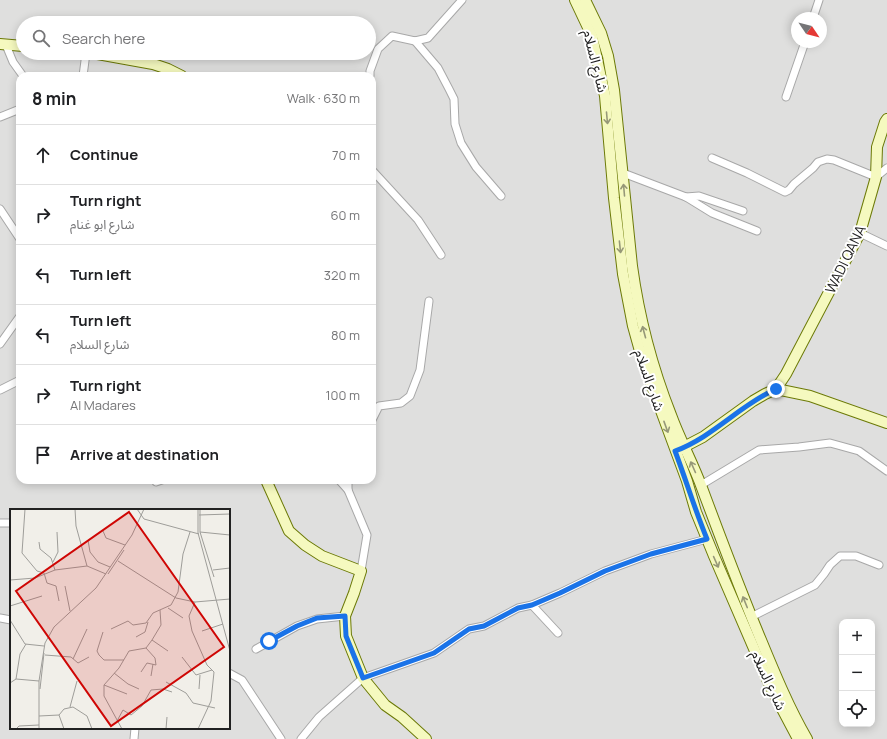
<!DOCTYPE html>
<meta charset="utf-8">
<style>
:root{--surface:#fff;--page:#f2f2f2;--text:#202124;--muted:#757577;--line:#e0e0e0}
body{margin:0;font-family:Manrope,"Noto Sans Arabic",sans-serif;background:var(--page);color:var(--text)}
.controls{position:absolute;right:12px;bottom:12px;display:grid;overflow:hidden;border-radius:8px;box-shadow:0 2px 10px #0003}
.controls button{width:36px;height:36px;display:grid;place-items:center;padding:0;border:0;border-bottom:1px solid var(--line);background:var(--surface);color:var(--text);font:20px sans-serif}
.compass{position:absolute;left:791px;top:12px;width:36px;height:36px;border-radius:50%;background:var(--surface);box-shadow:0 2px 10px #0003;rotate:125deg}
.stop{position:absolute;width:12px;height:12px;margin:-9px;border:3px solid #1a73e8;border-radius:50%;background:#fff}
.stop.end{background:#1a73e8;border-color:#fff;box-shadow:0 1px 4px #0008}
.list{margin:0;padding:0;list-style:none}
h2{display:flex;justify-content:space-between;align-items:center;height:52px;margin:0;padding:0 16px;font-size:17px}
h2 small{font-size:13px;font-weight:400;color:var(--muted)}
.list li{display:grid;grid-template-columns:26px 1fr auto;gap:12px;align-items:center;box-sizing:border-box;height:60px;padding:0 16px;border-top:1px solid var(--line)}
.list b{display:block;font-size:15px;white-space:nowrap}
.list p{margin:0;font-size:13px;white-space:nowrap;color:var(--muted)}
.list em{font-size:13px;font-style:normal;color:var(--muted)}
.icon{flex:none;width:22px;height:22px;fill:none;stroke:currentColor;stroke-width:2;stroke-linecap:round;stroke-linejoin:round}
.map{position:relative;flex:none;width:887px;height:739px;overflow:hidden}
.search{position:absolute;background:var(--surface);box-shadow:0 2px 10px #0003;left:16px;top:16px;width:360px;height:44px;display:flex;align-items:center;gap:10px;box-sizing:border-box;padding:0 14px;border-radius:22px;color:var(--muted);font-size:15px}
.panel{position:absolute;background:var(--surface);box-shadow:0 2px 10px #0003;left:16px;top:72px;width:360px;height:412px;border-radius:12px}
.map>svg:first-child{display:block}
.residential{fill:#dfdfde;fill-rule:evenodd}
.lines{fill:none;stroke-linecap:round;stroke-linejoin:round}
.street-casing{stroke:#a8a8a8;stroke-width:9}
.secondary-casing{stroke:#6c7a07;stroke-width:12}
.street{stroke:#fff;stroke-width:7}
.secondary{stroke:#f5f9bf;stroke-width:10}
.oneway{stroke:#969878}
.route{stroke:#1a73e8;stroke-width:5}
.labels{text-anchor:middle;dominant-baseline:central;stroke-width:4;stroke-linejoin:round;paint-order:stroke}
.street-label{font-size:14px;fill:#212121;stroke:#fff}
.inset-road{fill:none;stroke:#9e9d99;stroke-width:1}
.view{fill:#cf0604;fill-opacity:0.15;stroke:#cf0604;stroke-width:2}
.inset-edge{fill:none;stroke:#212121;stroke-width:2}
</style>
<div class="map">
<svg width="887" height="739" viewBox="0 0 887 739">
<rect width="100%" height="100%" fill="#f1efe9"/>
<path class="residential" d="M0 0H887V739H0ZM797 18H821V42H797ZM23 23H369V53H23ZM20 76H372V480H20ZM11 510H229V728H11ZM842 622H872V724H842Z"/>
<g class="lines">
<g class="street-casing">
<g id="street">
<path d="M813 18 819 0"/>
<path d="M415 41 438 68 449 89 454 99 455 124 461 143 476 167 501 196"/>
<path d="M6 45 13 62 23 76"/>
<path d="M83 76 86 53"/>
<path d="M370 76V71L378 49 392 36 415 41 428 38 462 0"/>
<path d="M786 97 805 42"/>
<path d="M0 117 20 109"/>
<path d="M712 158 747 173 785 192 789 190 794 184 813 168 818 162 827 159 834 160 876 177 887 168"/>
<path d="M372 170 418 220 441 255"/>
<path d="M623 173 686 197 712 213 757 231"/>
<path d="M686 197 699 196 743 211"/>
<path d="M0 209 20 239"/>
<path d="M860 233 887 246"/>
<path d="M0 344 20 316"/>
<path d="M0 390 20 380"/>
<path d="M372 420 379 406 401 403 410 396 420 370 429 301"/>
<path d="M339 480 348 490"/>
<path d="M348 480V490L367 535 361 571"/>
<path d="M156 482 162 480"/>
<path d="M701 485 759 450 799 447 830 443 859 451 887 471"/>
<path d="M0 523H11"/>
<path d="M532 605 558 633"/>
<path d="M751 617 815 585 824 574 830 565 840 556H856L879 565"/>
<path d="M0 618 11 620"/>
<path d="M256 649 297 626 317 619 345 616"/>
<path d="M229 673 242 680 281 739"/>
<path d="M134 739 135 728"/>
<path d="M301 739 319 717 363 678 434 653 469 629 484 626 518 608 532 605 560 593 605 571 651 554 707 539"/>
</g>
</g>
<g class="secondary-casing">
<g id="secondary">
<path d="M575 0 592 36 605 96 614 198 623 274 633 326 643 362 687 481 696 512 714 556 771 688 798 739"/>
<path d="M585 0 601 33 608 56 614 90 632 266C639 317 652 367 671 415 680 440 693 463 702 488 721 539 740 590 761 640 775 674 789 708 807 739"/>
<path d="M0 44 23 46"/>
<path d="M92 53 153 64 168 69 182 76"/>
<path d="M776 389 786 374 860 233 876 177 877 147 885 122 887 119"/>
<path d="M678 450 703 437 753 401 765 394 776 389 810 396 887 423"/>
<path d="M266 480 289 531 305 545 322 556 361 571 354 593 345 616 346 636 363 678 385 705 402 717 426 739"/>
</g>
</g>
<use href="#street" class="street"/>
<use href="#secondary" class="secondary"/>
</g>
<defs><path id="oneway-shaft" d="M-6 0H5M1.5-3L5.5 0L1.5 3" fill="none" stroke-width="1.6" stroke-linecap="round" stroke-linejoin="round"/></defs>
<g class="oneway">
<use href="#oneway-shaft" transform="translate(607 118) rotate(85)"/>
<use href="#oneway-shaft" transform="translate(624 190) rotate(-95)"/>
<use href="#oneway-shaft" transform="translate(620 247) rotate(84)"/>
<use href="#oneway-shaft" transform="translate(644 332) rotate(-105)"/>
<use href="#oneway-shaft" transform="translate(666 427) rotate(70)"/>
<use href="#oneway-shaft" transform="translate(693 467) rotate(-114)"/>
<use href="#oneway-shaft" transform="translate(716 562) rotate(66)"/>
<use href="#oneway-shaft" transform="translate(745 602) rotate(-112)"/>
</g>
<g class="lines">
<path class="route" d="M269 641 297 626 317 618 345 616 346 636 363 678 434 653 469 629 484 626 518 608 532 605 560 593 605 571 651 554 707 539C695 510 686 480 675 451 713 437 740 405 776 389"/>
</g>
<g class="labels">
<g class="street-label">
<text transform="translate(596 61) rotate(76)">شارع السلام</text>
<text transform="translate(845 259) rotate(-64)">WADI QANA</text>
<text transform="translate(650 380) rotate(71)">شارع السلام</text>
<text transform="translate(769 680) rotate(65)">شارع السلام</text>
</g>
</g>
<g transform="translate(10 509)">
<rect width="220" height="220" fill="#f1efe9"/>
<path class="inset-road" d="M15 0 12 44 27 62 34 64 37 74 46 77 49 92M65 0 66 17 77 57 96 65M127 0 134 10 189 25M188 0V24L220 142M190 0V23L204 68M189 6 220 5M93 22 96 29 115 36M190 23 220 26M78 31 80 43 88 53 100 58M29 33 30 40 41 49 45 61M108 52 166 89 185 93 220 90M43 53 48 43 47 23M203 61 220 59M98 65 114 41M0 71 25 69 45 61 77 57M55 77 60 102M185 93 179 107 182 122 197 156 204 163 201 192 188 220M0 97 32 87M158 99 173 109M0 111 15 135 34 137M101 120 118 112 123 116 136 114 143 104 161 96 168 83 173 45 180 23M192 122 213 115M93 123 87 142 89 146 94 151H114M126 128 135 123 138 113M142 131 158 142M35 146 61 148 68 154 79 148M172 148 186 166 202 161M63 150 77 120M131 163 137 154 146 156 145 149 136 139M104 164 118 175 129 180M141 167 143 155M6 170 10 145 16 135M156 173 176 184 183 194 205 199M0 174 6 170 29 172M94 176 117 185M30 180 34 144M189 180 190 166M60 198 67 172M49 206 54 220M29 207 49 206 54 200 63 198 77 207 82 220M107 212 113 201 121 206 132 197 141 181 153 180 162 183M6 220 9 217 29 216M29 220V172L35 134 44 118 86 79 122 26 134 0M112 220 94 187V176L109 159 119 142 136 139 142 131 151 116 150 101M156 220 157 208"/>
<path class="view" d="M119 3 214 138 101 217 6 82Z"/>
<rect width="220" height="220" class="inset-edge"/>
</g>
</svg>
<div class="controls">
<button>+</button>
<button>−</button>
<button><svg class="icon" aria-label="locate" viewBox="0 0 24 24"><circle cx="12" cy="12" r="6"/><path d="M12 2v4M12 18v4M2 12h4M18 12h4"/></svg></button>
</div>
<svg class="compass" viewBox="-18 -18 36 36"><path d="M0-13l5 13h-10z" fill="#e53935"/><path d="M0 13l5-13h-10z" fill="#757577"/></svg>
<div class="stop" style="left:269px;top:641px"></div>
<div class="stop end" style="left:776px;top:389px"></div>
<div class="search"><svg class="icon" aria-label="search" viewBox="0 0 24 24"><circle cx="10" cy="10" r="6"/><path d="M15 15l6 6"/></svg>Search here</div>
<section class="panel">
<h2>8 min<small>Walk · 630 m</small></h2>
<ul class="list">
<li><svg class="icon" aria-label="ahead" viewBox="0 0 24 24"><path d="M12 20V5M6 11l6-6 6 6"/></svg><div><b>Continue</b></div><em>70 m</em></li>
<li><svg class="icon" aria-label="right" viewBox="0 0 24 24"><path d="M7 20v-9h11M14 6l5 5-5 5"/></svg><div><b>Turn right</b><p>شارع ابو غنام</p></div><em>60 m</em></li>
<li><svg class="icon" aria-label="left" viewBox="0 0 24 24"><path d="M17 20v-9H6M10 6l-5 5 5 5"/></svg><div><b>Turn left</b></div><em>320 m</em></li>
<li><svg class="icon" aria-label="left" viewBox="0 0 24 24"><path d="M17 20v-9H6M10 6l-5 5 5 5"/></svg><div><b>Turn left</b><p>شارع السلام</p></div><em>80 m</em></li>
<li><svg class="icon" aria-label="right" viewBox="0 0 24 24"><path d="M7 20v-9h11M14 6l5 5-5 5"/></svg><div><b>Turn right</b><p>Al Madares</p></div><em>100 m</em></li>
<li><svg class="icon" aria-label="arrive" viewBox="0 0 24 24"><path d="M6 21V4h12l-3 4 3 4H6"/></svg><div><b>Arrive at destination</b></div></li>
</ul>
</section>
</div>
